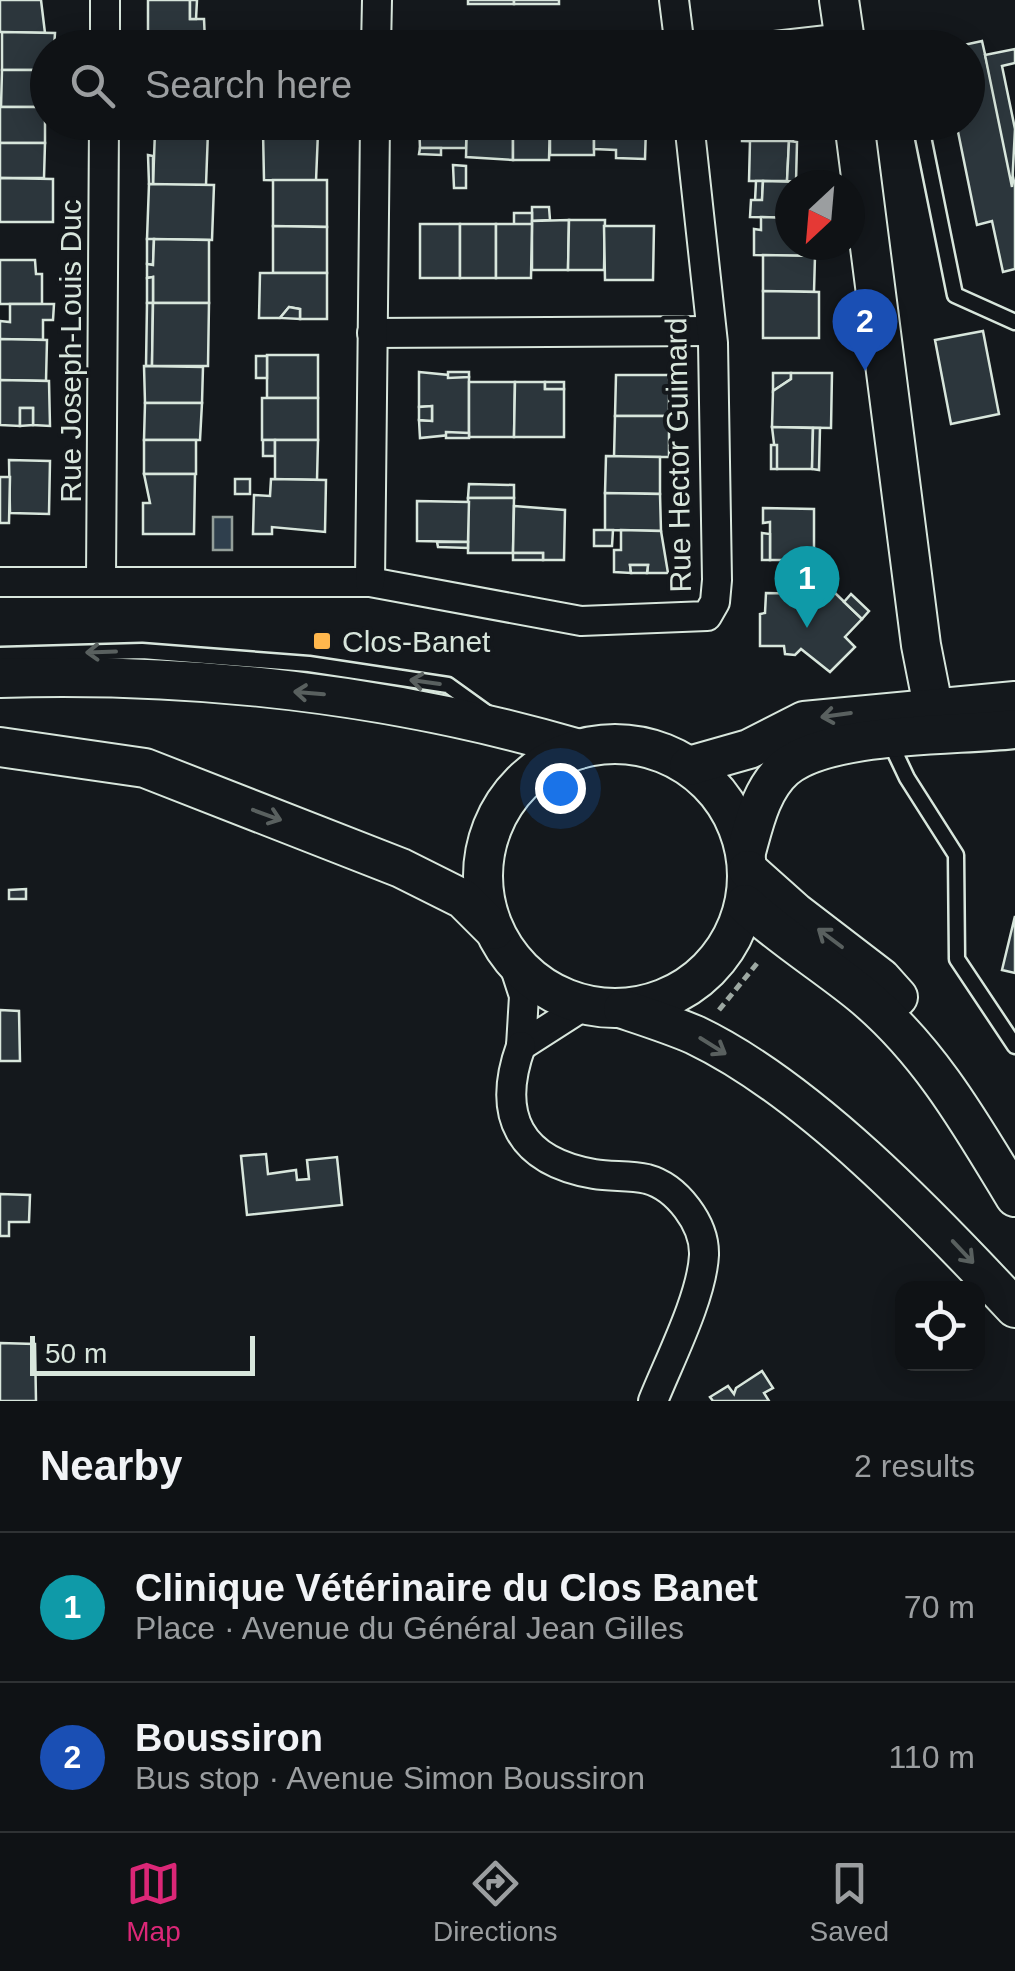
<!DOCTYPE html>
<meta charset="utf-8">
<style>
:root{--surface:#0f1215;--page:#1d2022;--text:#f1f3f6;--muted:#9b9ea0;--line:#2f3234;--accent:#db2777}
body{margin:0;font-family:Arial,sans-serif;background:var(--page);color:var(--text)}
.controls{position:absolute;right:30px;bottom:30px;display:grid;overflow:hidden;border-radius:20px;box-shadow:0 5px 25px #0003}
.controls button{width:90px;height:90px;display:grid;place-items:center;padding:0;border:0;border-bottom:2px solid var(--line);background:var(--surface);color:var(--text);font:50px sans-serif}
.compass{position:absolute;left:775px;top:170px;width:90px;height:90px;border-radius:50%;background:var(--surface);box-shadow:0 5px 25px #0003;rotate:206deg}
.scale{position:absolute;left:30px;bottom:25px;width:225px;box-sizing:border-box;padding-left:10px;border:5px solid #d8e6dc;border-top:0;font-size:28px;line-height:35px;white-space:nowrap;color:#d8e6dc;-webkit-text-stroke:8px #14181c;paint-order:stroke}
.you{position:absolute;left:560px;top:788px;width:35px;height:35px;margin:-25px;border:8px solid #fff;border-radius:50%;background:#1a73e8;box-shadow:0 0 0 15px #1a73e833}
.badge{display:grid;place-items:center;width:65px;height:65px;border-radius:50%;background:var(--accent);color:#fff;font-size:32px;font-weight:700}
.pin{position:absolute;translate:-50% -82px;filter:drop-shadow(0 2px 5px #0008)}
.pin::after{content:'';position:absolute;top:52px;width:35px;height:30px;background:inherit;clip-path:polygon(0 0,100% 0,50% 100%)}
.list{margin:0;padding:0;list-style:none}
h2{display:flex;justify-content:space-between;align-items:center;height:130px;margin:0;padding:0 40px;font-size:42px}
h2 small{font-size:32px;font-weight:400;color:var(--muted)}
.list li{display:grid;grid-template-columns:65px 1fr auto;gap:30px;align-items:center;box-sizing:border-box;height:150px;padding:0 40px;border-top:2px solid var(--line)}
.list b{display:block;font-size:38px;white-space:nowrap}
.list p{margin:0;font-size:32px;white-space:nowrap;color:var(--muted)}
.list em{font-size:32px;font-style:normal;color:var(--muted)}
.icon{flex:none;width:55px;height:55px;fill:none;stroke:currentColor;stroke-width:2;stroke-linecap:round;stroke-linejoin:round}
.map{position:relative;flex:none;width:1015px;height:1401px;overflow:hidden}
.search{position:absolute;background:var(--surface);box-shadow:0 5px 25px #0003;left:30px;right:30px;top:30px;height:110px;display:flex;align-items:center;gap:25px;box-sizing:border-box;padding:0 35px;border-radius:55px;color:var(--muted);font-size:38px}
.sheet{height:430px;background:var(--surface)}
nav{display:flex;justify-content:space-around;align-items:center;box-sizing:border-box;height:140px;border-top:2px solid var(--line);background:var(--surface);font-size:28px;color:var(--muted)}
nav a{display:grid;justify-items:center;gap:5px}
nav .on{color:var(--accent)}
.map>svg:first-child{display:block}
.water{fill:#2f3f4d;stroke:#939e99;stroke-width:2.5}
.building{fill:#2c363c;stroke:#d8e6dc;stroke-width:2.5}
.lines{fill:none;stroke-linecap:round;stroke-linejoin:round}
.lane-casing{stroke:#d8e6dc;stroke-width:19}
.street-casing{stroke:#d8e6dc;stroke-width:32}
.secondary-casing{stroke:#d8e6dc;stroke-width:42}
.path{stroke:#9da8a2;stroke-width:5;stroke-dasharray:8 5;stroke-linecap:butt}
.lane{stroke:#14181c;stroke-width:14}
.street{stroke:#14181c;stroke-width:28}
.secondary{stroke:#14181c;stroke-width:38}
.oneway{stroke:#59605f}
.poi-dot{fill:#ffb74d;stroke:#14181c;stroke-width:4}
.labels{text-anchor:middle;dominant-baseline:central;stroke-width:8;stroke-linejoin:round;paint-order:stroke}
.street-label{font-size:30px;fill:#d8e6dc;stroke:#14181c}
.poi-label{font-size:30px;fill:#d8e6dc;stroke:#14181c;text-anchor:start}
</style>
<div class="map">
<svg width="1015" height="1401" viewBox="0 0 1015 1401">
<rect width="100%" height="100%" fill="#14181c"/>
<path class="water" d="M232 517V550H213V517Z"/>
<g class="building">
<path d="M0 0H41L45 33 0 32Z"/>
<path d="M148 0H190V19H204L205 41H148Z"/>
<path d="M190 0H197L196 19H190Z"/>
<rect x="468" y="0" width="46" height="4"/>
<rect x="514" y="0" width="45" height="4"/>
<path d="M2 32 55 33 54 48H48V70H2Z"/>
<path d="M982 41 1015 186V269L1003 272 992 221 977 225 956 122H968V48H950Z"/>
<path d="M1015 49V63L1002 66 1015 129 1012 187 985 55Z"/>
<path d="M2 70H48V107H1Z"/>
<rect x="0" y="107" width="45" height="36"/>
<rect x="153" y="122" width="52" height="9"/>
<path d="M419 122H467L466 148H420Z"/>
<path d="M467 122H513V160L466 157Z"/>
<path d="M513 122H550L549 160H513Z"/>
<rect x="550" y="122" width="44" height="33"/>
<path d="M594 122H639L646 127 645 159 616 158V150L594 149Z"/>
<path d="M742 122H793V142L742 141Z"/>
<path d="M155 131H208L206 185H153Z"/>
<path d="M263 131 318 132 316 181 264 180Z"/>
<path d="M750 141H789L787 181H749Z"/>
<path d="M789 141 797 142 796 182 787 181Z"/>
<path d="M0 143H45L44 178H0Z"/>
<path d="M420 148H441V155L419 154Z"/>
<path d="M148 155 153 156V185L149 184Z"/>
<path d="M453 165 466 166V188H454Z"/>
<path d="M0 178 53 179V222H0Z"/>
<path d="M273 180H327V227L273 226Z"/>
<path d="M756 181H763L762 200 755 201Z"/>
<path d="M763 181 800 182 790 185V218L750 217 751 200H762Z"/>
<path d="M149 184 214 185 212 240 147 239Z"/>
<path d="M532 207H549L550 220 532 221Z"/>
<path d="M514 213H532V224L514 225Z"/>
<path d="M761 217 790 218V245H808V256L754 255V229L761 230Z"/>
<path d="M569 220 568 270H532V221Z"/>
<path d="M569 220H605L604 270H568Z"/>
<rect x="420" y="224" width="40" height="54"/>
<rect x="460" y="224" width="36" height="54"/>
<path d="M496 224H532L531 278H496Z"/>
<path d="M273 226 327 227V273H273Z"/>
<path d="M604 226H654L653 280H605Z"/>
<path d="M147 239H154L153 265 147 264Z"/>
<path d="M154 239 209 240V303H153V277L147 278V264L153 265Z"/>
<path d="M763 255 815 256 814 292 763 291Z"/>
<path d="M0 260H35L36 274H42V304H0Z"/>
<path d="M260 273H327V319H300V309L289 307 280 318H259Z"/>
<path d="M153 277V303H147V278Z"/>
<path d="M763 291 819 292V338H763Z"/>
<path d="M147 303H153L152 366H146Z"/>
<path d="M153 303H209L208 366H152Z"/>
<path d="M10 304H54L53 320H43V340L0 339V321L10 322Z"/>
<path d="M289 307 300 309V319L280 318Z"/>
<path d="M983 331 999 414 951 424 935 340Z"/>
<path d="M0 339 47 340 46 381 0 380Z"/>
<rect x="267" y="355" width="51" height="43"/>
<rect x="256" y="356" width="11" height="22"/>
<path d="M144 366 203 367 202 403H145Z"/>
<path d="M419 372 469 377V433L420 438 419 420 432 421V406L419 407Z"/>
<path d="M448 372H469V377L448 378Z"/>
<path d="M773 373H791V379L773 391Z"/>
<path d="M791 373H832L831 428 772 427 773 391 791 379Z"/>
<path d="M616 375H669V416H615Z"/>
<path d="M0 380 49 381 50 426 33 425V408H20V426L0 425Z"/>
<path d="M469 382H515L514 437H469Z"/>
<path d="M515 382H545V389H564V437H514Z"/>
<rect x="545" y="382" width="19" height="7"/>
<rect x="262" y="398" width="56" height="42"/>
<path d="M145 403H202L200 440H144Z"/>
<path d="M432 406V421L419 420V407Z"/>
<path d="M20 408H33V425L20 426Z"/>
<path d="M615 416H669V457H614Z"/>
<path d="M772 427 813 428 812 469H777Z"/>
<path d="M813 428H820L819 470 812 469Z"/>
<path d="M446 432 469 433V438H446Z"/>
<rect x="144" y="440" width="52" height="34"/>
<rect x="263" y="440" width="12" height="16"/>
<path d="M275 440H318L317 480 275 479Z"/>
<rect x="771" y="445" width="6" height="24"/>
<path d="M606 456 660 457V494L605 493Z"/>
<path d="M9 460 50 461 49 514 10 513Z"/>
<path d="M144 474H195L194 534H143V503H150Z"/>
<path d="M0 477H10L9 523H0Z"/>
<rect x="235" y="479" width="15" height="15"/>
<path d="M271 479 326 480 325 532 272 527V534H253L254 495 270 496Z"/>
<path d="M469 484 514 485V498H468Z"/>
<path d="M605 493 660 494 661 531 605 530Z"/>
<path d="M468 498H514L513 553H468Z"/>
<path d="M417 501 469 502 468 542 417 541Z"/>
<path d="M514 506 565 510 564 560H543V553H513Z"/>
<path d="M763 508 814 509V560H770V522L763 523Z"/>
<path d="M594 530H613L612 546H594Z"/>
<path d="M621 530 661 531 668 573H647L648 565H630L631 573 614 572V550H621Z"/>
<path d="M762 533 770 534V560H762Z"/>
<path d="M437 542H468V548L438 547Z"/>
<rect x="513" y="553" width="30" height="7"/>
<path d="M630 565H648L647 573H631Z"/>
<path d="M834 592 862 619 845 637 855 647 830 672 801 649 795 655 785 654 784 646H760V614L765 613 766 593 819 594 827 600Z"/>
<path d="M851 594 869 611 862 619 844 602Z"/>
<path d="M26 889V899H9V890Z"/>
<path d="M1015 916V973L1002 970Z"/>
<path d="M0 1010 19 1011 20 1061H0Z"/>
<path d="M266 1154 268 1174 296 1170 297 1180 309 1179 307 1160 337 1157 342 1205 247 1215 241 1156Z"/>
<path d="M0 1194 30 1195 29 1222H9V1236H0Z"/>
<path d="M0 1343 35 1344 36 1401H0Z"/>
<path d="M762 1371 773 1388 764 1393 769 1401H713L710 1397 728 1386 734 1394 736 1388Z"/>
</g>
<g class="lines">
<g class="lane-casing">
<g id="lane">
<path d="M920 122 955 295 1015 322"/>
<path d="M0 655 142 651 309 664 448 685 487 713"/>
<path d="M889 740 907 778 956 855 957 959 1015 1046"/>
</g>
</g>
<g class="street-casing">
<g id="street">
<path d="M674 0 680 48"/>
<path d="M105 48V0"/>
<path d="M376 48 377 0"/>
<path d="M756 48 845 38"/>
<path d="M372 333 711 331"/>
<path d="M101 580 104 122"/>
<path d="M0 582H370L581 621 707 616 715 602 717 580 713 343 689 122"/>
<path d="M370 582 375 122"/>
<path d="M512 959 524 996 521 1046 585 1005"/>
<path d="M521 1046C496 1115 519 1161 594 1174 611 1177 630 1175 647 1179 677 1187 705 1224 704 1255 702 1297 669 1361 653 1401"/>
</g>
</g>
<g class="secondary-casing">
<g id="secondary">
<path d="M839 0 846 48"/>
<path d="M854 122 921 645 933 706 931 724 897 738"/>
<path d="M0 678C194 672 392 694 579 749"/>
<circle cx="615" cy="876" r="132"/>
<path d="M0 747 145 768 401 868 463 899 494 930"/>
<path d="M689 766 749 749 804 721 1015 701"/>
<path d="M746 852C754 823 761 789 785 768 830 731 956 736 1015 729"/>
<path d="M748 870 795 912 881 978 898 997"/>
<path d="M745 904C782 938 823 963 861 994 929 1050 971 1124 1015 1197"/>
<path d="M623 1009C647 1017 672 1025 695 1035 808 1089 930 1217 1015 1308"/>
</g>
</g>
<path class="path" d="M719 1010 759 961"/>
<use href="#lane" class="lane"/>
<use href="#street" class="street"/>
<use href="#secondary" class="secondary"/>
</g>
<defs><path id="oneway-shaft" d="M-6 0H5M1.5-3L5.5 0L1.5 3" fill="none" stroke-width="1.6" stroke-linecap="round" stroke-linejoin="round" transform="scale(2.5)"/></defs>
<g class="oneway">
<use href="#oneway-shaft" transform="translate(101 652) rotate(178)"/>
<use href="#oneway-shaft" transform="translate(425 682) rotate(-172)"/>
<use href="#oneway-shaft" transform="translate(309 693) rotate(-175)"/>
<use href="#oneway-shaft" transform="translate(836 715) rotate(172)"/>
<use href="#oneway-shaft" transform="translate(267 815) rotate(20)"/>
<use href="#oneway-shaft" transform="translate(830 938) rotate(-143)"/>
<use href="#oneway-shaft" transform="translate(713 1046) rotate(32)"/>
<use href="#oneway-shaft" transform="translate(963 1252) rotate(47)"/>
</g>
<rect class="poi-dot" x="312" y="631" width="20" height="20" rx="5"/>
<g class="labels">
<g class="street-label">
<text transform="translate(70 351) rotate(-90)">Rue Joseph-Louis Duc</text>
<text transform="translate(678 455) rotate(-91)">Rue Hector Guimard</text>
</g>
<g class="poi-label">
<text x="342" y="641">Clos-Banet</text>
</g>
</g>
</svg>
<div class="controls">
<button><svg class="icon" aria-label="locate" viewBox="0 0 24 24"><circle cx="12" cy="12" r="6"/><path d="M12 2v4M12 18v4M2 12h4M18 12h4"/></svg></button>
</div>
<svg class="compass" viewBox="-18 -18 36 36"><path d="M0-13l5 13h-10z" fill="#e53935"/><path d="M0 13l5-13h-10z" fill="#9b9ea0"/></svg>
<div class="scale">50 m</div>
<div class="you"></div>
<div class="pin badge" style="left:807px;top:628px;background:#0f9aa8">1</div>
<div class="pin badge" style="left:865px;top:371px;background:#1a4fb4">2</div>
<div class="search"><svg class="icon" aria-label="search" viewBox="0 0 24 24"><circle cx="10" cy="10" r="6"/><path d="M15 15l6 6"/></svg>Search here</div>
</div>
<section class="sheet">
<h2>Nearby<small>2 results</small></h2>
<ul class="list">
<li><span class="badge" style="background:#0f9aa8">1</span><div><b>Clinique Vétérinaire du Clos Banet</b><p>Place · Avenue du Général Jean Gilles</p></div><em>70 m</em></li>
<li><span class="badge" style="background:#1a4fb4">2</span><div><b>Boussiron</b><p>Bus stop · Avenue Simon Boussiron</p></div><em>110 m</em></li>
</ul>
</section>
<nav>
<a class="on"><svg class="icon" aria-label="map" viewBox="0 0 24 24"><path d="M3 6l6-2 6 2 6-2v14l-6 2-6-2-6 2zM9 4v14M15 6v14"/></svg>Map</a>
<a><svg class="icon" aria-label="directions" viewBox="0 0 24 24"><path d="M12 3l9 9-9 9-9-9zM9 14v-3h6M13 9l2 2-2 2"/></svg>Directions</a>
<a><svg class="icon" aria-label="saved" viewBox="0 0 24 24"><path d="M7 4h10v16l-5-4-5 4z"/></svg>Saved</a>
</nav>
